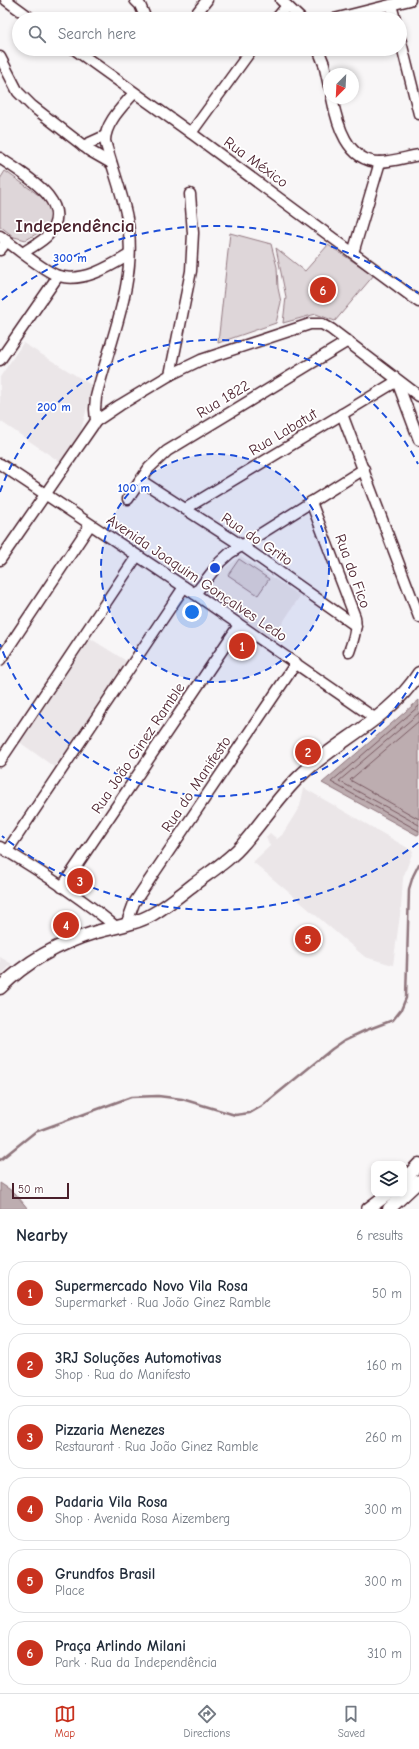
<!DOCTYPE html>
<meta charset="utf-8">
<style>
:root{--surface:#fff;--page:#f2f2f3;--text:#1f2937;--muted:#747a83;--line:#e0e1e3;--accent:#c8321e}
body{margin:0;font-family:"Comic Neue",sans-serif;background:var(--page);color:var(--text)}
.controls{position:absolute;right:12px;bottom:12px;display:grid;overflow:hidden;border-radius:8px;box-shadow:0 2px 6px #0003}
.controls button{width:36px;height:36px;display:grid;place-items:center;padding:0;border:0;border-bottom:1px solid var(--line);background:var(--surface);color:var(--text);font:20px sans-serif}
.compass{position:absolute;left:323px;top:68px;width:36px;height:36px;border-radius:50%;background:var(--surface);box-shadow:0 2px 6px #0003;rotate:204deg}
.scale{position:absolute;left:12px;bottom:10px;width:57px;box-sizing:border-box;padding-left:4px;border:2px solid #4a1f2b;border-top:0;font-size:11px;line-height:14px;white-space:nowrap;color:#4a1f2b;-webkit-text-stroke:3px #fff;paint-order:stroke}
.you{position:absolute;left:192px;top:612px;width:14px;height:14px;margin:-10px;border:3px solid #fff;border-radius:50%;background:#1a73e8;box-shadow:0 0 0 6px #1a73e833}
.badge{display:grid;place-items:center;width:26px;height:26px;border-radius:50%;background:var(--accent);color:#fff;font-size:13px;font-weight:700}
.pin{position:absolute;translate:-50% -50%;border:2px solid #fff;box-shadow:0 1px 4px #0006}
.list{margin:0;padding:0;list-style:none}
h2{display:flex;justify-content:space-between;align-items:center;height:52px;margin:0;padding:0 16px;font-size:17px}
h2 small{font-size:13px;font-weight:400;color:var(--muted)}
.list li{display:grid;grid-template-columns:26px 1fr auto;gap:12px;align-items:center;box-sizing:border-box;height:64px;margin:0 8px 8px;padding:0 8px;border:1px solid var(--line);border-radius:16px}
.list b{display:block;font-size:15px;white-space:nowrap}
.list p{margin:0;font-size:13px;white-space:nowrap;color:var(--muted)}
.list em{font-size:13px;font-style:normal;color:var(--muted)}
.icon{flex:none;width:22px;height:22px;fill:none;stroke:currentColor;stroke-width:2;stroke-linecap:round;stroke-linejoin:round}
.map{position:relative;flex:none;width:419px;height:1209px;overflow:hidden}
.search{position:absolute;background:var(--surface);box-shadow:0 2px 6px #0003;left:12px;right:12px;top:12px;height:44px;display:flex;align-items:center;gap:10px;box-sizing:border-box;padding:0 14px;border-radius:22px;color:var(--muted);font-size:15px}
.sheet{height:484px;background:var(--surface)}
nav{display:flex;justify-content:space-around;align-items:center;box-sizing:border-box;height:56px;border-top:1px solid var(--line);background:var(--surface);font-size:11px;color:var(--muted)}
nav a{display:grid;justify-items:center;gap:2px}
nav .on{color:var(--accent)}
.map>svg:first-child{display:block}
.built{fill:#ebe6e8}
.green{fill:#ded6d9;stroke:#947a82}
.water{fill:#bdadb0;stroke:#8f747b}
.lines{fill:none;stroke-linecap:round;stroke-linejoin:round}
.shore{stroke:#785860;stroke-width:1}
.stream{stroke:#8f747b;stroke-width:2.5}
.minor-casing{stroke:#4a1f2b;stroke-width:13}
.major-casing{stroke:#4a1f2b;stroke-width:15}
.minor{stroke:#fff;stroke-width:10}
.major{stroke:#fff;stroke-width:12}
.ring{fill:none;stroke:#1d4ed8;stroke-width:2;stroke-dasharray:7 5}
.labels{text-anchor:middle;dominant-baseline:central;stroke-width:3.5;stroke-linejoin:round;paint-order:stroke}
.street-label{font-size:15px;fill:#4a1f2b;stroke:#fff}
.district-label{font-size:19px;font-weight:bold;fill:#4a1f2b;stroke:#fff}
.centre{fill:#1d4ed8;stroke:#fff;stroke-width:2}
.ring-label{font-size:12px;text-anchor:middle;font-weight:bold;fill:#1d4ed8;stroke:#fff;stroke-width:3.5;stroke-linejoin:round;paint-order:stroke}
</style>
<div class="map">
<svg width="419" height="1209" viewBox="0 0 419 1209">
<rect width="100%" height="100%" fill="#f8f6f7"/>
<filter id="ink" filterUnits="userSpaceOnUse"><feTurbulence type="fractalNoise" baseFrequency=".025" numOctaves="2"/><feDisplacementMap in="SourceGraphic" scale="8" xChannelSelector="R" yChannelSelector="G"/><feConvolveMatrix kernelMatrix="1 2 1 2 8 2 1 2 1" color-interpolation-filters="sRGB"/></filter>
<g filter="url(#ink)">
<g class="built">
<path d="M23 343 93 386 80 434 60 462 0 421V377Z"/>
<path d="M241 556 300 596 272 639 207 595 206 591 220 572Z"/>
<path d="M88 637 128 662 57 769 18 741Z"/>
<path d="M304 788 413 851 403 878 401 908 393 965 365 957 253 862 270 846 266 837 270 833 277 839 282 835 300 806Z"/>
<path d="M0 957 12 964 0 976Z"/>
</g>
<g class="green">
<path d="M5 171 47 201 51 212 50 224 41 231 26 240 14 237 0 226V179Z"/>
<path d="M230 233 271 244 277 267 278 288 281 302 276 323 218 343Z"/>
<path d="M328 245 374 275 335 321 316 314 283 323 286 297 276 248 305 271Z"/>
<path d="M239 559 269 579 258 595 228 575Z"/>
</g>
<g class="water">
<path d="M419 700V834L417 835 322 783Z"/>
<path d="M0 1183 15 1193 28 1209H0Z"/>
</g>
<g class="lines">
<g class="shore">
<path d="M419 706 331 782 419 831"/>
<path d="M419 713 339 781 419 825"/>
<path d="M419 721 350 780 419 819"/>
</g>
<path class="stream" d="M0 1160 35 1132 131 1097 158 1096 182 1099 235 1115 250 1113 262 1106 332 1049 345 1040 364 1031 393 1020 401 1010 406 998 409 889 413 876 419 864"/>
<g class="minor-casing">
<g id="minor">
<path d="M6 0 32 19"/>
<path d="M135 0 140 5 146 19"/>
<path d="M281 0 301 19"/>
<path d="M391 5 395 19"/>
<path d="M192 19 207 0"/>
<path d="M276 19 287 6"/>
<path d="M334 19 410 0"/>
<path d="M400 38 419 114"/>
<path d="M74 49 191 133 419 302"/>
<path d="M318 49 324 64 329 86"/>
<path d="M0 57 18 92 32 106 90 151 111 163"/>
<path d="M332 98C337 124 347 161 379 162 392 162 407 157 419 155"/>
<path d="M191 133 252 49"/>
<path d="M83 146 105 136"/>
<path d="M0 158C22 174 77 202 48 235 42 242 31 247 23 253"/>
<path d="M0 236C12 245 46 273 59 276 83 283 109 267 129 255"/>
<path d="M0 250 7 241"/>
<path d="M353 253 380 162"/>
<path d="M0 360 58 276"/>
<path d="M170 375 191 271 193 233 190 194"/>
<path d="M342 414 419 617"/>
<path d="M96 421 95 409 96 397C110 340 139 278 127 218 122 192 112 167 105 141 105 123 123 106 134 93"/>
<path d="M0 464 195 594 376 719"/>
<path d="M140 480 241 545 356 626"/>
<path d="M128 499 149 468 167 451 348 341"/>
<path d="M311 502 355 617C357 630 353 640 349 652"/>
<path d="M185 509 397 381 419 440"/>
<path d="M0 560 96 421 120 405 170 375 201 360 310 324H322L331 329 419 396"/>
<path d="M195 594 220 562 230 553 364 469"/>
<path d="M0 660 90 525"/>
<path d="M0 761 137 556"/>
<path d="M0 847C40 871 81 897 116 927"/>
<path d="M7 851 184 587"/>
<path d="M62 887 239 625"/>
<path d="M126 925 134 903 144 888 296 663"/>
</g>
</g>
<g class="major-casing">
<g id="major">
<path d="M0 988C26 962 60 943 96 932 115 927 136 924 153 914 167 906 180 895 193 885 210 872 230 860 244 843 263 821 279 796 300 776 338 739 390 719 419 673"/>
<path d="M404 1180 419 1164"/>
<path d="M368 1209 388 1194"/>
<path d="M389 1209 419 1181"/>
</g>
</g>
<use href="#minor" class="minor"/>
<use href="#major" class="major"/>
</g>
</g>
<circle cx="215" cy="568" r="114" fill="#1d4ed8" fill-opacity=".12"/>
<g class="ring">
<circle cx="215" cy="568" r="114"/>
<path d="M418 672A228 228 0 0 1 0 644M0 492A228 228 0 0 1 418 464"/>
<path d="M418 843A342 342 0 0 1 2 836M2 300A342 342 0 0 1 418 293"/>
</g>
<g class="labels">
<g class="street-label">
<text transform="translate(256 162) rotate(36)">Rua México</text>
<text transform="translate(223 399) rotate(-31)">Rua 1822</text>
<text transform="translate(283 432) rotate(-31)">Rua Labatut</text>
<text transform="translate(257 539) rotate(34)">Rua do Grito</text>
<text transform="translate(353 571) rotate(70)">Rua do Fico</text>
<text transform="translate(197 578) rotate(34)">Avenida Joaquim Gonçalves Ledo</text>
<text transform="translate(138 748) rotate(-56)">Rua João Ginez Ramble</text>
<text transform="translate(196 784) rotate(-56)">Rua do Manifesto</text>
</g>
<g class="district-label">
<text x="75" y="226">Independência</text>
</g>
</g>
<circle cx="215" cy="568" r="6" class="centre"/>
<g class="ring-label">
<text x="70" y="262">300 m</text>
<text x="54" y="411">200 m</text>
<text x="134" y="492">100 m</text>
</g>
</svg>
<div class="controls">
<button><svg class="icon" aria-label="layers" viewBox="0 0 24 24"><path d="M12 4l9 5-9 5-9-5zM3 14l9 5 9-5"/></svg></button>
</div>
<svg class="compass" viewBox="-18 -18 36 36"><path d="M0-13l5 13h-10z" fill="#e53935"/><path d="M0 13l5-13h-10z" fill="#747a83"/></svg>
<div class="scale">50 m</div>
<div class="you"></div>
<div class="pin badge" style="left:242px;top:646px">1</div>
<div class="pin badge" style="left:308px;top:752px">2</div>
<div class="pin badge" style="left:80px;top:881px">3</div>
<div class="pin badge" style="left:66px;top:925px">4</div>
<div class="pin badge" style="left:308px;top:939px">5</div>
<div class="pin badge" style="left:323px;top:290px">6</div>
<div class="search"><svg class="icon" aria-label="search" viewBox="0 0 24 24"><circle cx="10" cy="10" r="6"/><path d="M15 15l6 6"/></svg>Search here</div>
</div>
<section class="sheet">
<h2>Nearby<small>6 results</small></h2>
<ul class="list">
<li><span class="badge">1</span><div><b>Supermercado Novo Vila Rosa</b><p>Supermarket · Rua João Ginez Ramble</p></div><em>50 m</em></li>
<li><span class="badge">2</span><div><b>3RJ Soluções Automotivas</b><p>Shop · Rua do Manifesto</p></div><em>160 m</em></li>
<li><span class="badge">3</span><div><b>Pizzaria Menezes</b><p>Restaurant · Rua João Ginez Ramble</p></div><em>260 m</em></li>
<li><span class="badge">4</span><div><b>Padaria Vila Rosa</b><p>Shop · Avenida Rosa Aizemberg</p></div><em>300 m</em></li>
<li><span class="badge">5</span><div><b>Grundfos Brasil</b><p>Place</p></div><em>300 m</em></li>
<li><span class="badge">6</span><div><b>Praça Arlindo Milani</b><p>Park · Rua da Independência</p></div><em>310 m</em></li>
</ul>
</section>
<nav>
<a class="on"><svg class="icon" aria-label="map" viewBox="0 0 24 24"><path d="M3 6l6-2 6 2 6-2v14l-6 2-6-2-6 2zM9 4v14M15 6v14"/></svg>Map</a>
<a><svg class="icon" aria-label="directions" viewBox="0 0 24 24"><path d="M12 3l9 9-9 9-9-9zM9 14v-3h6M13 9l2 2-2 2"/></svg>Directions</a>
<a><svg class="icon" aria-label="saved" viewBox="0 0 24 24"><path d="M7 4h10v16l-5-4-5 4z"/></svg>Saved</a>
</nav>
